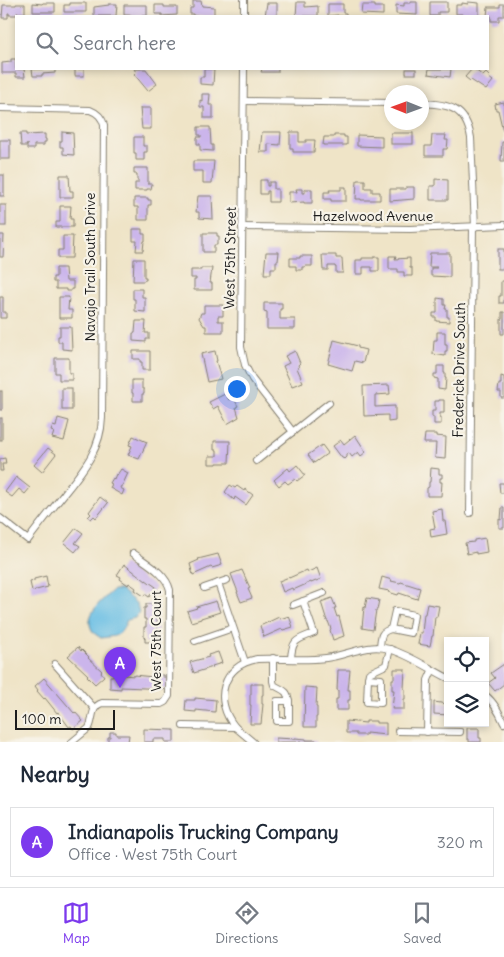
<!DOCTYPE html>
<meta charset="utf-8">
<style>
:root{--surface:#fff;--page:#f6f6f7;--text:#1f2937;--muted:#747a83;--line:#e0e1e3;--accent:#7c3aed}
body{margin:0;font-family:Delius,sans-serif;background:var(--page);color:var(--text)}
.controls{position:absolute;right:15px;bottom:15px;display:grid;overflow:hidden;border-radius:0px;box-shadow:0 2px 8px #0003}
.controls button{width:45px;height:45px;display:grid;place-items:center;padding:0;border:0;border-bottom:1px solid var(--line);background:var(--surface);color:var(--text);font:25px sans-serif}
.compass{position:absolute;left:384px;top:85px;width:45px;height:45px;border-radius:50%;background:var(--surface);box-shadow:0 2px 8px #0003;rotate:271deg}
.scale{position:absolute;left:15px;bottom:12px;width:100px;box-sizing:border-box;padding-left:5px;border:2px solid #1c1c1c;border-top:0;font-size:14px;line-height:18px;white-space:nowrap;color:#1c1c1c;-webkit-text-stroke:4px #f7f3e8;paint-order:stroke}
.you{position:absolute;left:236px;top:388px;width:18px;height:18px;margin:-12px;border:4px solid #fff;border-radius:50%;background:#1a73e8;box-shadow:0 0 0 8px #1a73e833}
.badge{display:grid;place-items:center;width:32px;height:32px;border-radius:50%;background:var(--accent);color:#fff;font-size:16px;font-weight:700}
.pin{position:absolute;translate:-50% -41px;filter:drop-shadow(0 1px 2px #0008)}
.pin::after{content:'';position:absolute;top:26px;width:18px;height:15px;background:inherit;clip-path:polygon(0 0,100% 0,50% 100%)}
.list{margin:0;padding:0;list-style:none}
h2{display:flex;justify-content:space-between;align-items:center;height:65px;margin:0;padding:0 20px;font-size:21px}
h2 small{font-size:16px;font-weight:400;color:var(--muted)}
.list li{display:grid;grid-template-columns:32px 1fr auto;gap:15px;align-items:center;box-sizing:border-box;height:70px;margin:0 10px 10px;padding:0 10px;border:1px solid var(--line);border-radius:0px}
.list b{display:block;font-size:19px;white-space:nowrap}
.list p{margin:0;font-size:16px;white-space:nowrap;color:var(--muted)}
.list em{font-size:16px;font-style:normal;color:var(--muted)}
.icon{flex:none;width:28px;height:28px;fill:none;stroke:currentColor;stroke-width:2;stroke-linecap:round;stroke-linejoin:round}
.map{position:relative;flex:none;width:504px;height:742px;overflow:hidden}
.search{position:absolute;background:var(--surface);box-shadow:0 2px 8px #0003;left:15px;right:15px;top:15px;height:55px;display:flex;align-items:center;gap:12px;box-sizing:border-box;padding:0 18px;border-radius:0px;color:var(--muted);font-size:19px}
.sheet{height:145px;background:var(--surface)}
nav{display:flex;justify-content:space-around;align-items:center;box-sizing:border-box;height:70px;border-top:1px solid var(--line);background:var(--surface);font-size:14px;color:var(--muted)}
nav a{display:grid;justify-items:center;gap:2px}
nav .on{color:var(--accent)}
.map>svg:first-child{display:block}
.water{fill:#67bee4;stroke:#426d80}
.building{fill:#cbb5eb}
.lines{fill:none;stroke-linecap:round;stroke-linejoin:round}
.street-casing{stroke:#868072;stroke-width:8}
.street{stroke:#fff;stroke-width:6}
.labels{text-anchor:middle;dominant-baseline:central;stroke-width:4.5;stroke-linejoin:round;paint-order:stroke}
.street-label{font-size:14px;fill:#1c1c1c;stroke:#f7f3e8}
</style>
<div class="map">
<svg width="504" height="742" viewBox="0 0 504 742">
<rect width="100%" height="100%" fill="#f7f3e8"/>
<filter id="ink" filterUnits="userSpaceOnUse"><feTurbulence type="fractalNoise" baseFrequency=".02" numOctaves="2"/><feDisplacementMap in="SourceGraphic" scale="10" xChannelSelector="R" yChannelSelector="G"/><feConvolveMatrix kernelMatrix="1 2 1 2 8 2 1 2 1" color-interpolation-filters="sRGB"/></filter>
<filter id="wash" filterUnits="userSpaceOnUse"><feTurbulence type="fractalNoise" baseFrequency=".0096" numOctaves="4" result="noise"/><feDisplacementMap in="SourceGraphic" scale="20" xChannelSelector="R" yChannelSelector="G"/><feGaussianBlur stdDeviation="1.12" result="paint"/><feColorMatrix in="noise" values="0 0 0 0 0 0 0 0 0 0 0 0 0 0 0 0 0 1.4 0 .05"/><feComposite in="paint" operator="in"/></filter>
<g filter="url(#wash)">
<rect width="100%" height="100%" fill="#efe4c7"/>
<path class="water" d="M113 590H121L137 604 139 612 135 618 127 620C121 636 117 636 101 638 98 636 93 633 92 630 83 614 104 599 113 590Z"/>
<g id="blocks">
<g class="building">
<path d="M193 1H201L202 6 214 7V16H193V14H190V8H193Z"/>
<path d="M297 2H305V7L318 6V16H296Z"/>
<path d="M411 2H417V15L396 14V5L404 6V3H411Z"/>
<path d="M430 2H447V12H438V16H430Z"/>
<path d="M468 2 479 3V16H473V15L463 16V14H456V5H462V3L468 4Z"/>
<path d="M33 3 42 4 43 3H55V12H33Z"/>
<path d="M70 3H86V12H64V5H70Z"/>
<path d="M267 3H277V16H265Z"/>
<path d="M16 4H25V13H17V15H9V13H8V18H2L3 5H16Z"/>
<path d="M109 4H117L116 16H94V7L109 5Z"/>
<path d="M328 4H343V13H346V16H338V15L328 16Z"/>
<path d="M500 4H504V16H499V21H491V16H487L488 7H500Z"/>
<path d="M124 5H147V16L124 15Z"/>
<path d="M155 5H164V7H177V15L162 16V14H155Z"/>
<path d="M362 5H375V7H383V15L361 14Z"/>
<path d="M11 59H16V69H24L25 77H16V73H2V63L11 62Z"/>
<path d="M32 69H55V73L42 74V76H33Z"/>
<rect x="75" y="69" width="9" height="7"/>
<path d="M134 69H146L157 84 148 91 134 74 136 72Z"/>
<path d="M204 69H214L213 85 200 84V77H204Z"/>
<path d="M262 69H278V72H261Z"/>
<rect x="406" y="69" width="10" height="5"/>
<path d="M429 69H451L450 77 428 74Z"/>
<path d="M472 69H474L483 76 486 73 489 76 488 77 493 81 486 90 471 80 470 81 465 77Z"/>
<path d="M202 94H210L209 105H213V118H204V107H200V100L202 101Z"/>
<path d="M504 102V131H503L498 110H496L495 104Z"/>
<path d="M140 108H151V129H142Z"/>
<path d="M198 127H210L211 145H213V151L200 150V144H197V137H201V135H198Z"/>
<path d="M62 132 73 133 74 155 63 154V147H60V141H62Z"/>
<path d="M262 132H281L280 145 268 144V152H260Z"/>
<path d="M290 132H299V142H306V140H315L314 152H293V148H290Z"/>
<path d="M20 133H26V135L45 134V139H46V142H44V145H34V149H27V144V146H21Z"/>
<rect x="391" y="133" width="22" height="11"/>
<path d="M334 135H344V137H347V145H323L324 137H334Z"/>
<path d="M357 135 382 136V147L357 146Z"/>
<path d="M432 135H446L445 140H448L447 149H443V156H425V146H431Z"/>
<path d="M134 137H143V146H147V152H144V160H136V153H134Z"/>
<rect x="0" y="140" width="10" height="19"/>
<path d="M502 142H504V161H501Z"/>
<path d="M193 161H214L212 183H203V171H193Z"/>
<path d="M134 168H148V184H152L151 189H147V190H135V183H138V180H137V174H134Z"/>
<rect x="0" y="175" width="4" height="21"/>
<path d="M60 175H69L70 191H73V197H60Z"/>
<path d="M435 179 448 180V200H430V186H435Z"/>
<path d="M260 180H267V186H269V182H274V189H278V202H269V191H267V194H260Z"/>
<path d="M357 180H365V188H372V192H380V200H361V199H356Z"/>
<path d="M341 187H346V201H331V199H324V192H330L329 190H341Z"/>
<path d="M406 187H414V199L390 201V189H406Z"/>
<path d="M296 189H302V193H305V189H312V203H304V202L289 203V192H297Z"/>
<path d="M198 196H212L213 219 199 218V212H196Z"/>
<path d="M134 198H148V200H151V205H148V220H138V207H134Z"/>
<rect x="0" y="205" width="6" height="21"/>
<path d="M60 206H71L70 219H73V227H56V222H60Z"/>
<path d="M133 229H142V234H145V241H144L143 251H136L137 241H133Z"/>
<path d="M203 233H217V236H219V241H217V245H214V252H203Z"/>
<path d="M0 235H4L3 257H0Z"/>
<path d="M63 236H73L72 258H58V250H63Z"/>
<rect x="498" y="249" width="6" height="20"/>
<path d="M266 252H279L278 261H276V268H271V274H264Z"/>
<path d="M430 253H450V277L431 276V268H437V267H429Z"/>
<path d="M322 255H336V258H342L343 273H336V267H335V266H328V270H323Z"/>
<path d="M300 256H312V266H305V267H302V270H296V266H290V258H300Z"/>
<path d="M389 256H396L395 259 410 258V268H412V276H404V272H398V269H389Z"/>
<path d="M374 257H379V271H372V267H363V274H356V260H362V258H374Z"/>
<path d="M134 259H144V277H146V280H144V281H133Z"/>
<path d="M56 268H65L66 281H73V289H71V291H66V289H56V282H53V277H56Z"/>
<path d="M201 268H212L210 283H212V290H194V280H196V278H191V270H201Z"/>
<path d="M501 281H504V303H499V296H501Z"/>
<path d="M133 289H142V297H145V312L135 311V299H133Z"/>
<path d="M0 297H3V312H6V318H0Z"/>
<path d="M59 297H69L68 310H72V318H59Z"/>
<path d="M437 298 444 299V305H446L445 309H447V317H449V322L436 321V317H433V313H437Z"/>
<path d="M264 303H282V309H280V319H295V329H267V312L264 311Z"/>
<path d="M204 305H223V316H218V321H223V332H206V326H204L199 318 201 313H204Z"/>
<path d="M502 312H504V334H501V319H502Z"/>
<path d="M136 321H146L145 333H149V339H146V342L133 341V333H135Z"/>
<path d="M60 327H71L72 350 62 349V342H58V336H60Z"/>
<path d="M437 332H445V344H447V351H445V356L433 354 434 340H437Z"/>
<path d="M334 340 358 346V348L366 350 363 363 355 361 352 371 328 364Z"/>
<path d="M133 351H150V370H142V362H140V359H133Z"/>
<path d="M215 351 217 361H216L221 379 207 382 201 354Z"/>
<path d="M295 351 300 363 298 365 299 367 297 368 303 382 292 386 283 366 289 363 285 356Z"/>
<path d="M55 358H69V373H72V380H59V373H55Z"/>
<path d="M437 366H444V373H445V378H446L445 390 438 389V379L434 378V374H437Z"/>
<path d="M501 376 504 377V398H501V392H498L499 384H501Z"/>
<path d="M132 380H142V389H144V394H142V401H133V393H132Z"/>
<path d="M389 385 390 394 375 395V407L395 406V421L388 422V415L364 416 363 386Z"/>
<rect x="62" y="388" width="10" height="22"/>
<rect x="0" y="391" width="2" height="19"/>
<path d="M225 394 229 400 233 397 238 406 236 407 239 417 227 424 218 406 213 409 209 402Z"/>
<path d="M439 400H444V413H440V417H441V424H434V417H432V411H435V401H439Z"/>
<rect x="0" y="418" width="2" height="22"/>
<path d="M58 418 69 421 64 441 52 438 54 432 51 431 53 426 56 427Z"/>
<path d="M425 434H436V436L446 437 445 459 435 458 436 443H424Z"/>
<path d="M355 435 366 452 361 456 358 452 352 457 349 453 347 454V457L345 459 342 458 333 446 341 440 344 444Z"/>
<path d="M133 436 147 442 139 459 128 455 132 446 129 445Z"/>
<path d="M214 441H230L229 463H217V464H209V456H217V450H214Z"/>
<path d="M322 445 328 453 314 463 308 455Z"/>
<path d="M48 448 56 454 42 472 34 465Z"/>
<path d="M5 458 6 464H2L3 471H0V459Z"/>
<path d="M297 465 305 475 297 481 295 479 288 484 285 481 279 486 274 480 288 468 290 471Z"/>
<path d="M431 468 439 469V474H442V478H440V482H442L441 496H427V488L429 487V482H430Z"/>
<path d="M121 469 128 473 122 486H121L120 488 124 490 122 495 110 488 112 484 110 483 113 478 114 479 116 474 117 475Z"/>
<path d="M16 477 30 488 25 494 19 489 12 497 5 492Z"/>
<path d="M499 483H504V493H500Z"/>
<path d="M230 485 235 488 237 486 244 491 245 489 253 495 246 505 235 497 234 500 225 492Z"/>
<path d="M100 497 108 503 96 518 94 516 91 519 88 517 91 514 89 512Z"/>
<path d="M502 507H504V528H499V519L501 520Z"/>
<path d="M442 509 443 521H445L447 534 431 537 430 529 435 528 432 511Z"/>
<path d="M76 528 83 533 75 543 80 546 75 552 64 543Z"/>
<path d="M485 538 487 552 476 554V552L467 554 465 543 474 542V540Z"/>
<path d="M218 554 222 565 212 568 211 567 193 575 190 564 199 560 198 559Z"/>
<path d="M124 564 146 581V580L156 587 149 597 145 594 144 596 135 590 136 588 129 583 128 585 120 579 121 577 117 575Z"/>
<path d="M317 568 321 579 311 583V582L293 590 292 588 283 592 279 581 289 577V578L307 570 308 572Z"/>
<path d="M242 570 250 588 248 589 252 598 241 602 237 592H238L231 574Z"/>
<path d="M46 576 48 587 32 591 30 582 34 581V579Z"/>
<path d="M382 577 392 580 391 581 400 583 401 582 420 588 417 599 399 593 398 595 388 592 389 591 379 589Z"/>
<path d="M332 598 336 608H334L337 617 339 616 344 636 333 640 330 630 331 629 328 621H327L321 602Z"/>
<path d="M367 598 379 600 377 610H376L373 630 362 628 364 607 365 608Z"/>
<path d="M216 601 220 612 201 618V619L191 622 187 611 197 608 196 607Z"/>
<path d="M146 604H158V615H157L158 642H145V638L144 637V627H146V619H144V608H146Z"/>
<path d="M427 604 439 606 437 617H435L433 636H432L430 646 418 644 420 633H422L424 614H425Z"/>
<path d="M289 616 293 627 283 630 282 629 264 637 260 626 279 617 280 619Z"/>
<path d="M78 647 81 651 82 650 89 657 88 658 102 671 101 672 104 676 95 684 87 676 88 675 68 656Z"/>
<path d="M218 652 222 663 212 666 213 667 194 673 190 662 209 657 208 655Z"/>
<path d="M504 664V684L495 691 488 683 495 678 491 673Z"/>
<path d="M394 669H405L404 689H405V699H404V709H392L394 690H392V679H394Z"/>
<path d="M338 670H350L348 690H350V700H348V710H336V699H338V690H337Z"/>
<path d="M115 674 134 676V675L153 677V675H163V677H168L167 689 121 687V689L110 688V676H115Z"/>
<path d="M44 678 74 713 75 712 83 721 73 729 71 726 69 727 58 712 57 713 45 698 44 699 37 691 38 690 35 686Z"/>
<path d="M251 684H263V695H262V704H263L261 724H250L251 705H250V694H251Z"/>
<path d="M305 687 317 688 316 707H317V717H316V727H304Z"/>
<path d="M195 698 216 700 215 712 196 710V712L185 711 186 700H195Z"/>
<path d="M434 702 448 704V715L434 714Z"/>
<path d="M346 721 366 723V721H376V723H386V735L366 733V735H356V733H346Z"/>
<path d="M467 728H479V738H481V742H469V739H467Z"/>
<path d="M144 729 174 730V742H165V739H153V742H144Z"/>
<path d="M110 732H116V735H129L128 742H108V737H110Z"/>
<path d="M276 738 295 739V738L306 739V740H316V742H276Z"/>
</g>
</g>
</g>
<g filter="url(#ink)">
<use href="#blocks" fill-opacity="0" stroke="#868072" stroke-width="1"/>
<g class="lines">
<g class="street-casing">
<g id="street">
<path d="M244 16V0"/>
<path d="M244 69 241 347 245 365 252 379 293 432"/>
<path d="M244 101 392 103"/>
<path d="M422 103C448 104 466 107 471 138L475 227"/>
<path d="M0 108 90 110C98 113 102 117 104 125L102 418C101 449 83 470 64 494 52 509 40 524 28 540L0 518"/>
<path d="M242 227 410 229 504 225"/>
<path d="M256 461 329 403"/>
<path d="M470 513 473 227"/>
<path d="M218 583 245 662"/>
<path d="M204 588 227 580"/>
<path d="M293 605 324 593"/>
<path d="M395 611 414 615 411 633 391 629Z"/>
<path d="M195 641 233 628"/>
<path d="M380 647C381 637 380 632 391 629"/>
<path d="M273 658V681L274 685C283 691 287 689 289 701"/>
<path d="M291 659C292 639 297 640 314 633L303 601"/>
<path d="M55 664 94 708"/>
<path d="M368 678 381 679V703L367 702Z"/>
<path d="M368 678 369 673 386 665 390 649"/>
<path d="M485 695C494 702 499 712 504 723"/>
<rect x="277" y="701" width="12" height="20"/>
<path d="M183 726 235 727 253 742"/>
<path d="M235 727C213 700 222 666 257 659 280 658 304 661 326 658 348 655 367 643 389 649 408 654 430 669 448 678"/>
<path d="M398 731 460 732"/>
<path d="M427 732 428 680 432 671"/>
<path d="M72 742 89 728C94 719 90 707 102 703L161 704 165 702 169 696 170 590C166 573 146 563 133 553"/>
</g>
</g>
<use href="#street" class="street"/>
</g>
</g>
<g class="labels">
<g class="street-label">
<text x="373" y="216">Hazelwood Avenue</text>
<text transform="translate(230 258) rotate(-89)">West 75th Street</text>
<text transform="translate(90 267) rotate(-90)">Navajo Trail South Drive</text>
<text transform="translate(459 370) rotate(-89)">Frederick Drive South</text>
<text transform="translate(156 641) rotate(-90)">West 75th Court</text>
</g>
</g>
</svg>
<div class="controls">
<button><svg class="icon" aria-label="locate" viewBox="0 0 24 24"><circle cx="12" cy="12" r="6"/><path d="M12 2v4M12 18v4M2 12h4M18 12h4"/></svg></button>
<button><svg class="icon" aria-label="layers" viewBox="0 0 24 24"><path d="M12 4l9 5-9 5-9-5zM3 14l9 5 9-5"/></svg></button>
</div>
<svg class="compass" viewBox="-18 -18 36 36"><path d="M0-13l5 13h-10z" fill="#e53935"/><path d="M0 13l5-13h-10z" fill="#747a83"/></svg>
<div class="scale">100 m</div>
<div class="you"></div>
<div class="pin badge" style="left:120px;top:688px">A</div>
<div class="search"><svg class="icon" aria-label="search" viewBox="0 0 24 24"><circle cx="10" cy="10" r="6"/><path d="M15 15l6 6"/></svg>Search here</div>
</div>
<section class="sheet">
<h2>Nearby<small></small></h2>
<ul class="list">
<li><span class="badge">A</span><div><b>Indianapolis Trucking Company</b><p>Office · West 75th Court</p></div><em>320 m</em></li>
</ul>
</section>
<nav>
<a class="on"><svg class="icon" aria-label="map" viewBox="0 0 24 24"><path d="M3 6l6-2 6 2 6-2v14l-6 2-6-2-6 2zM9 4v14M15 6v14"/></svg>Map</a>
<a><svg class="icon" aria-label="directions" viewBox="0 0 24 24"><path d="M12 3l9 9-9 9-9-9zM9 14v-3h6M13 9l2 2-2 2"/></svg>Directions</a>
<a><svg class="icon" aria-label="saved" viewBox="0 0 24 24"><path d="M7 4h10v16l-5-4-5 4z"/></svg>Saved</a>
</nav>
